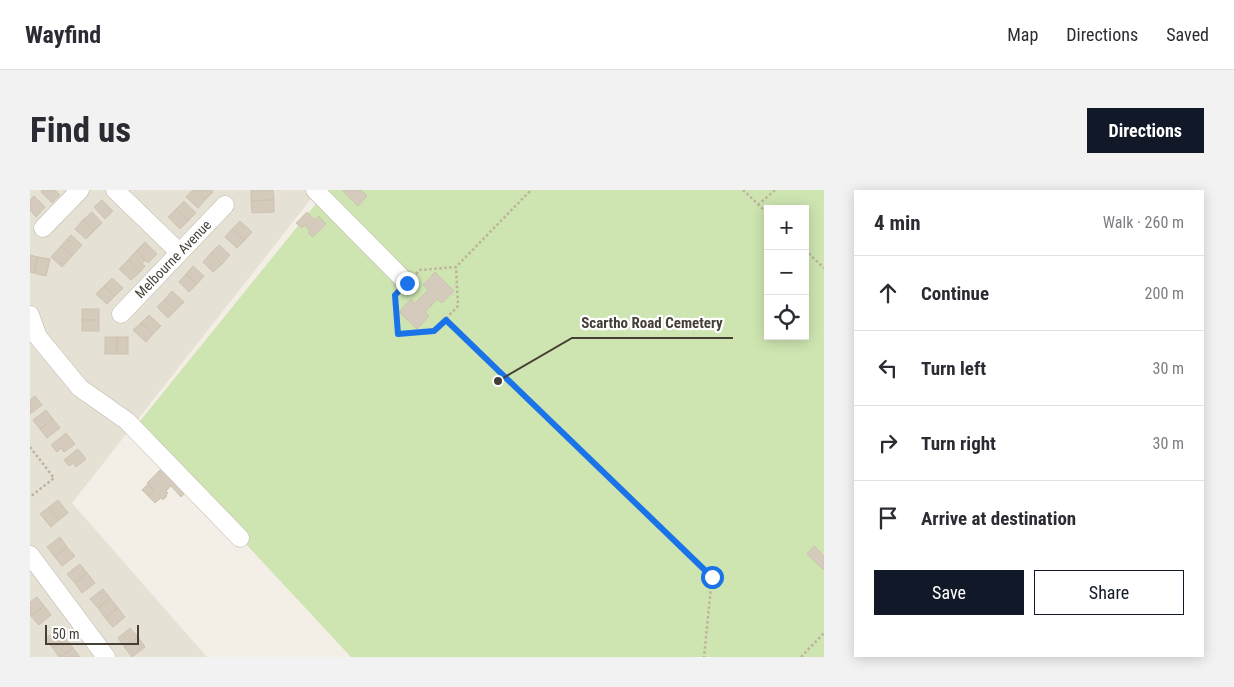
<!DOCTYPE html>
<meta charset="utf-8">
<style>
:root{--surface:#fff;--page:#f2f2f3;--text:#2b2b33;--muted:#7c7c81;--line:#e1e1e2;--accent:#111827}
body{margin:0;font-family:"Roboto Condensed",sans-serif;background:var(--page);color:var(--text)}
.controls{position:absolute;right:15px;top:15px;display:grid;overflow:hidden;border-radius:0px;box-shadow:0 2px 12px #0003}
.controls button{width:45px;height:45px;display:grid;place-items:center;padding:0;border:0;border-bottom:1px solid var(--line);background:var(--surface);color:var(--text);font:25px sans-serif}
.scale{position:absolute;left:15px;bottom:12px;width:94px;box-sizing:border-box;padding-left:5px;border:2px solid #453f36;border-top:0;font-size:14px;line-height:18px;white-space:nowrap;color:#453f36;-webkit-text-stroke:4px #fff;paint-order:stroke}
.stop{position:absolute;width:15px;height:15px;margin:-11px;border:4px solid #1a73e8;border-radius:50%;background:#fff}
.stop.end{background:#1a73e8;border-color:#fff;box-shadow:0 1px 5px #0008}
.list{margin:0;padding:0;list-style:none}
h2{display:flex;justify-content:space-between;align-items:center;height:65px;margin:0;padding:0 20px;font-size:21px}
h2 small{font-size:16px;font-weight:400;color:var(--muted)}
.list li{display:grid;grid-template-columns:32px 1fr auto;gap:15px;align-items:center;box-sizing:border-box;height:75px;padding:0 20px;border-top:1px solid var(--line)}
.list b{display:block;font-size:19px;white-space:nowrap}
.list em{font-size:16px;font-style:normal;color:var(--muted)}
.actions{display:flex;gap:10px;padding:15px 20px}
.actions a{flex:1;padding:11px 0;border:1px solid var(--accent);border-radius:0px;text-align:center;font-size:18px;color:var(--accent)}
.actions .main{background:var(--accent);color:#fff}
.icon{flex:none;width:28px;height:28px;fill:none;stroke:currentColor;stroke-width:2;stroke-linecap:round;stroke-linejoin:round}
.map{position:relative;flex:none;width:794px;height:467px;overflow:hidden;border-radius:0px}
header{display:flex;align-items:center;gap:30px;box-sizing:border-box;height:70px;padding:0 25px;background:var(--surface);border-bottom:1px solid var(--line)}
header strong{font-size:24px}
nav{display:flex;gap:28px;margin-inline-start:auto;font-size:18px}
.intro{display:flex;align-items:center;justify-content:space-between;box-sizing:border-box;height:120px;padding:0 30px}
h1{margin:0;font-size:35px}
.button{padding:12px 22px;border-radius:0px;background:var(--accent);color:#fff;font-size:18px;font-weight:700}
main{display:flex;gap:30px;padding:0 30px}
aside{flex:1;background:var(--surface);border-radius:0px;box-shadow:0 2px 12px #0003}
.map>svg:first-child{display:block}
.residential{fill:#e6e1d5}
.green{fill:#cee5b1;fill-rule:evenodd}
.building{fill:#d4cbbd;stroke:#cec2b0}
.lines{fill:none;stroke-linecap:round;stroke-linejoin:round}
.minor-casing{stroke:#beb7aa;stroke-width:19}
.path{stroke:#bfb29b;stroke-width:2.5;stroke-dasharray:2.5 2.5;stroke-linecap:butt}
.minor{stroke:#fff;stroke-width:18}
.route{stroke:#1a73e8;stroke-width:6}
.labels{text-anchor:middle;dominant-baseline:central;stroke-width:4.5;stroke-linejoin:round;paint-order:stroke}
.street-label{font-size:14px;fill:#453f36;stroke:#fff}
.leader{fill:none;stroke:#453f36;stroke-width:2}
.callout-dot{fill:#453f36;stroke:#fff;stroke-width:2}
.callout-label{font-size:15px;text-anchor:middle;font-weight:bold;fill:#453f36;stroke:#fff;stroke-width:4.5;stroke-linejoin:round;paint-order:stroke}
</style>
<header>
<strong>Wayfind</strong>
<nav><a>Map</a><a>Directions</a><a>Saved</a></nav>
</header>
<div class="intro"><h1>Find us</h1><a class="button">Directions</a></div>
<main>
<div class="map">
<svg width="794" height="467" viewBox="0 0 794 467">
<rect width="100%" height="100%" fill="#f3efe7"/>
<path class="residential" d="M0 0H288L42 313 177 467H0Z"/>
<path class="green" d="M297 0H794V467H321L106 236ZM738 19H775V146H738Z"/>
<g class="building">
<path d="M12 0H25L30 5 22 13 11 2Z"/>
<path d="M163 0H165L175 10 168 18 156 7Z"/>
<path d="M165 0H181L183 2 175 10Z"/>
<path d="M221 0H243L244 10 221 11Z"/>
<path d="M312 0H331L337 6 328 16Z"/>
<path d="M4 6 15 17 6 27 0 20V10Z"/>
<path d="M72 10 83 21 75 29 64 17Z"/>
<path d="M244 10V22L222 23 221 11Z"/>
<path d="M154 11 166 23 158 31 146 19Z"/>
<path d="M146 19 158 31 150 39 138 27Z"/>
<path d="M62 22 72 33 64 41 53 30Z"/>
<path d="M277 22 285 30 289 26 296 34 283 47 278 43 280 41 275 35 272 38 266 33Z"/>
<path d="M53 30 64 41 56 49 45 39Z"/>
<path d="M210 31 222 42 215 50 202 39Z"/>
<path d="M202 39 215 50 207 58 195 47Z"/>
<path d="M41 45 52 55 42 66 31 56Z"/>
<path d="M115 52 127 64 118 73 106 61Z"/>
<path d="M189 55 200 65 192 74 181 63Z"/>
<path d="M31 56 42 66 32 77 21 67Z"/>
<path d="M106 61 115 70 112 74 115 76 110 82 98 70Z"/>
<path d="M181 63 192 74 183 82 173 72Z"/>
<path d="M0 65 8 67 4 83 0 82Z"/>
<path d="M8 67 20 69 16 86 4 83Z"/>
<path d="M98 70 110 82 101 90 89 79Z"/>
<path d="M163 76 174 86 167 94 156 84Z"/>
<path d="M405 82 424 101 412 113 407 109 401 116 395 122 399 126 387 139 369 122 381 109 385 113 398 100 393 95Z"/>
<path d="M156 84 167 94 159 102 149 92Z"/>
<path d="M82 88 93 98 85 106 74 96Z"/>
<path d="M74 96 85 106 77 114 66 104Z"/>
<path d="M142 101 154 112 146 120 135 109Z"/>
<path d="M135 109 146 120 138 128 127 117Z"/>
<rect x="52" y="119" width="17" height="11"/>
<path d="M119 125 131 136 123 144 111 133Z"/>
<rect x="52" y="130" width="17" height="11"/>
<path d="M111 133 123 144 116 152 103 140Z"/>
<rect x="75" y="147" width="12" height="17"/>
<rect x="87" y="147" width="11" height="17"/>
<path d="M5 206 12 215 0 224V210Z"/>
<path d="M16 220 23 229 10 239 3 230Z"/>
<path d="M23 229 30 238 17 248 10 239Z"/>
<path d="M36 243 45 254 34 262 31 258 27 262 21 255Z"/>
<path d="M48 259 56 269 46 277 43 273 39 276 34 270Z"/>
<path d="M133 277 156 302 151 307 141 296 136 301 138 303 136 305 137 306 133 310 131 308 125 313 118 306 124 301 117 293Z"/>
<path d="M118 294 124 301 118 306 112 300Z"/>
<path d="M28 310 38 323 29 330 19 317Z"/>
<path d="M19 317 29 330 21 337 10 324Z"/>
<path d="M30 347 37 357 25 367 17 357Z"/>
<path d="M784 356 794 366V380L777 364Z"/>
<path d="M37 357 45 366 32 376 25 367Z"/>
<path d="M50 374 57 383 45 393 37 384Z"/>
<path d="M57 383 65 393 52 403 45 393Z"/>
<path d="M73 399 80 408 68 418 60 409Z"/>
<path d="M7 407 14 416 1 426 0 412Z"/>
<path d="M80 408 88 418 75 428 68 418Z"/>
<path d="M14 416 21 425 9 435 1 426Z"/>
<path d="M88 418 95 427 83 437 75 428Z"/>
<path d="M100 438 108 447 95 458 88 448Z"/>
<path d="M28 439 36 449 23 458 15 449Z"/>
<path d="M108 447 115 457 102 467 95 458Z"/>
<path d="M36 449 43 458 29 467 23 458Z"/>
<path d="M43 458 50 467H31Z"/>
</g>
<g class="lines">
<g class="minor-casing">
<g id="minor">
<path d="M85 0 149 62"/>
<path d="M285 0 377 93"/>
<path d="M13 38 50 0"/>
<path d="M91 124 195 15"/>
<path d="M0 125 8 147 50 198 97 231 210 348"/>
<path d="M0 365 76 467"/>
</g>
</g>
<g class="path">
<path d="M713 0 738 24"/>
<path d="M728 15 745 0"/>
<path d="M775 60 794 78"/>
<path d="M386 84 390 80 426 77 501 0"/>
<path d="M367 104 365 105 368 144 404 141 428 116 426 77"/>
<path d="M415 130 682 387 674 467"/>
<path d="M0 257 24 288 0 307"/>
<path d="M771 467 794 443"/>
</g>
<use href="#minor" class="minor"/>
</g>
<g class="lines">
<path class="route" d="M377 93 365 105 368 144 404 141 416 130 682 387"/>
</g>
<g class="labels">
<g class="street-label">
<text transform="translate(143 69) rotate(-46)">Melbourne Avenue</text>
</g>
</g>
<path class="leader" d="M468 191L542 148H703"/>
<circle class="callout-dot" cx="468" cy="191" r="5"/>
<g class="callout-label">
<text x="622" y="138">Scartho Road Cemetery</text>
</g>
</svg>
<div class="controls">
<button>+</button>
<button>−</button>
<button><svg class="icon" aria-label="locate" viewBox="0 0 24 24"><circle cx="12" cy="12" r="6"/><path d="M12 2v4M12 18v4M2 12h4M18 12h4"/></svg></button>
</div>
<div class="scale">50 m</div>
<div class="stop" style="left:682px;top:387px"></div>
<div class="stop end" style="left:377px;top:93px"></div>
</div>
<aside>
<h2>4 min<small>Walk · 260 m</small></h2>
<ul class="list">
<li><svg class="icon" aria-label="ahead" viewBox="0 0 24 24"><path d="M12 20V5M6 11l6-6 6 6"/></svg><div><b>Continue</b></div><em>200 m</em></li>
<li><svg class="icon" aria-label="left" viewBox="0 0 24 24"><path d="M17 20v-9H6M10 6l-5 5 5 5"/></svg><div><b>Turn left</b></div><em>30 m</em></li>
<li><svg class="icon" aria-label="right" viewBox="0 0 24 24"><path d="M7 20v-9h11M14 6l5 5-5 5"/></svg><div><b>Turn right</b></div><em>30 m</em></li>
<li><svg class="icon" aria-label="arrive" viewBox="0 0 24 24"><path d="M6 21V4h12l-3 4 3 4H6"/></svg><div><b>Arrive at destination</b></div></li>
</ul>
<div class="actions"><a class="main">Save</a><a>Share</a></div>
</aside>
</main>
